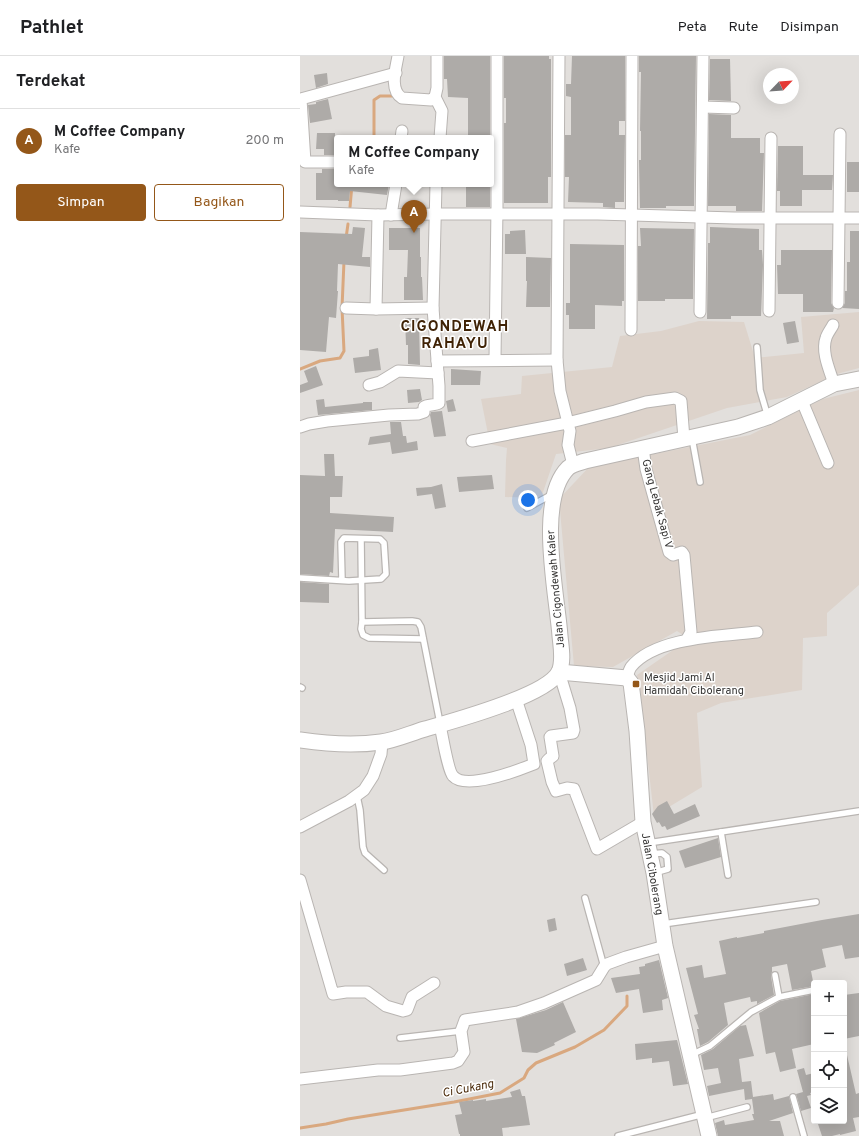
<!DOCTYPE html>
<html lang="id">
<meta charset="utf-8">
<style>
:root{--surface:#fff;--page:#f2f2f2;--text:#202124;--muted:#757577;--line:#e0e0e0;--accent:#945719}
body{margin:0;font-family:Overpass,sans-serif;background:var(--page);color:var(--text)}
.controls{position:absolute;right:12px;bottom:12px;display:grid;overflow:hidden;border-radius:4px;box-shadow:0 4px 16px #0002}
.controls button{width:36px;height:36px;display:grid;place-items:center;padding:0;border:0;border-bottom:1px solid var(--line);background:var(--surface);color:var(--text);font:20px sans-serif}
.compass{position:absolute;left:463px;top:12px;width:36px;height:36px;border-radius:50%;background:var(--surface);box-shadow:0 4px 16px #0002;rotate:65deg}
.you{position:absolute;left:228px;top:444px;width:14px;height:14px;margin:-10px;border:3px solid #fff;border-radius:50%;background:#1a73e8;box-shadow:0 0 0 6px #1a73e833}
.badge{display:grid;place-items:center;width:26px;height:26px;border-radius:50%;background:var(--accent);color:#fff;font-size:13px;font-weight:700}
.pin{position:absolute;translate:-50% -33px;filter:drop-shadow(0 1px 2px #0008)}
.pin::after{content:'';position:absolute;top:21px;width:14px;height:12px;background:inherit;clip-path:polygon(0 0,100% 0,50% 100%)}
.popup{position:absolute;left:34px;top:79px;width:160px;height:52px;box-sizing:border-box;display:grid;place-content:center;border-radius:4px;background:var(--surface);filter:drop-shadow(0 1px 3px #0005);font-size:13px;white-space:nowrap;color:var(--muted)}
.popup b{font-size:15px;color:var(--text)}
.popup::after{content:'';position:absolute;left:50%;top:100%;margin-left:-8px;border:8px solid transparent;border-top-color:var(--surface)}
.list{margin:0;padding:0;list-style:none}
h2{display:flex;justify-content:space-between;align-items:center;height:52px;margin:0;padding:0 16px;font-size:17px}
h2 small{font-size:13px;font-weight:400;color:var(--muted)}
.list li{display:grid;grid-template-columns:26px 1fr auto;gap:12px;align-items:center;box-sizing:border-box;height:64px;padding:0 16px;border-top:1px solid var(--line)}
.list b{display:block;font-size:15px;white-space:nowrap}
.list p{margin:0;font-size:13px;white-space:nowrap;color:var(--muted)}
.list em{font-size:13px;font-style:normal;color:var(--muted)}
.actions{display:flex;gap:8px;padding:12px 16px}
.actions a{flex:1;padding:9px 0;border:1px solid var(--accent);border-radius:4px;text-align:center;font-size:14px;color:var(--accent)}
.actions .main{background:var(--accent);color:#fff}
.icon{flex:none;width:22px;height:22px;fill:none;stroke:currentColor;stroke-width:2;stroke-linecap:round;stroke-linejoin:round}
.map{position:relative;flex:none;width:559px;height:1080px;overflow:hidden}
header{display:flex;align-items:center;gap:24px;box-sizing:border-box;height:56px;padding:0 20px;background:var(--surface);border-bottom:1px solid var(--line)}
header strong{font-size:19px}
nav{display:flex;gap:22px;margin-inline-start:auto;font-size:14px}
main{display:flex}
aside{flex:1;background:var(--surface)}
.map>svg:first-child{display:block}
.built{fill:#ddd3cb}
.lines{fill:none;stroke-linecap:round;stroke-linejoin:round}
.stream{stroke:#d9a87f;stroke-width:3}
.building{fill:#aeaba8}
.lane-casing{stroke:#b9b5b2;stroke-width:8}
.street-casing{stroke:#b9b5b2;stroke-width:13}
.secondary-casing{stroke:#b9b5b2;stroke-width:17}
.lane{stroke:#fff;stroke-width:5.5}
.street{stroke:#fff;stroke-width:11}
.secondary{stroke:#fff;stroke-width:15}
.poi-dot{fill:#945719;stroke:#fff;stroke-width:1.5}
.labels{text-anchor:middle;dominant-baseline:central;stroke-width:3;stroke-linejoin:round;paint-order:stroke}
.street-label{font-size:11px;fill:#353433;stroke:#fff}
.poi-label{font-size:11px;fill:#353433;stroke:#fff;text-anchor:start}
.water-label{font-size:12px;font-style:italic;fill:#492908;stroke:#fff}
.district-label{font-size:15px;font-weight:bold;letter-spacing:1px;fill:#3f2205;stroke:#fff}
</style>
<header>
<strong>Pathlet</strong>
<nav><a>Peta</a><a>Rute</a><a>Disimpan</a></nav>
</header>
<main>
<aside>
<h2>Terdekat<small></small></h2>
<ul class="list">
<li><span class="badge">A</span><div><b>M Coffee Company</b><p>Kafe</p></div><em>200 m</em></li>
</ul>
<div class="actions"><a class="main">Simpan</a><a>Bagikan</a></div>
</aside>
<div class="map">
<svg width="559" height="1080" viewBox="0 0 559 1080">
<rect width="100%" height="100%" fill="#e2dfdc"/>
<g class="built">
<path d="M559 256V312L537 318 487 341 427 352 309 392 256 398 241 442 205 441 206 404 207 392 190 388 181 343 221 338 222 320 312 311 320 280 361 275 399 265 444 266 455 302 504 297 501 261Z"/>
<path d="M559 334V529L527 557V580L503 582 502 634 421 647 397 657 402 731 354 760 340 637 337 619 389 583 377 575 313 611 274 610 259 443 289 411 450 379 523 343Z"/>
</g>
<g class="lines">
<g class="stream">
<path d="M74 82V44L80 40H93"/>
<path d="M50 151 52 128"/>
<path d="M46 182 48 168"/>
<path d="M0 313 20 305 40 302 44 295 42 252 44 205"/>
<path d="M0 1072 26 1068 48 1063 154 1046 200 1037 224 1022 228 1014 236 1007 275 991 304 974 327 950V940"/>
</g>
</g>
<g class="building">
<path d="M144 0H190V82H168V42L148 41 147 23H144Z"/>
<path d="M204 0H249V3H251V121H248V147H204V67H206V42H204Z"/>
<path d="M272 0H325V65H319V79H325L324 146H315V152L303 151V147L268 146 269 121H265V79H271V41L266 40V28H271Z"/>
<path d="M339 0H396L394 150H366V152H340L339 105V104H341V75H340L341 16H339Z"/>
<path d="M410 3H430L431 45 409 44Z"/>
<path d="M27 17 28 28 16 32 14 19Z"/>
<path d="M28 43 32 63 10 67 8 49 16 48V46Z"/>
<path d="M409 58 431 59V82H460V97H464L462 155H436V150H408Z"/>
<path d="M17 77H35V99H24V93H16Z"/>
<path d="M478 90H503V119H533L532 134H502V150H480V135H477Z"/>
<rect x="547" y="106" width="12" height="30"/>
<path d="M22 113H35V128H89L87 139 50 135 49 145H38V144H16V117H22Z"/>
<rect x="166" y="128" width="24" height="23"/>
<path d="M53 171 65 172 62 201H70V211L38 208 37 235H38L36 262 29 261 26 296 0 294V176L52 178Z"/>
<path d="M410 171 459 173V194H462L463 209 461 260H431V263H407L408 187H410Z"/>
<path d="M89 172H120V201H121V221H122L123 244H104V221H107L108 194H89Z"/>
<path d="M340 172 394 173 393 243H365V245H338V190H341Z"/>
<path d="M225 174 226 198H205V178H210V175Z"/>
<path d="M550 175H559V253L542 252 545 247V235H547V206H550Z"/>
<path d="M270 188 324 189V245H322V250L295 249V273H269V259H266V247H270Z"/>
<path d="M481 194H532L531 247 534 252 533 256H503V238H478L477 209H481Z"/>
<path d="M226 201 251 202 250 251H226L227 225H226Z"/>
<path d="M105 262H119L120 309 108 308V289H106Z"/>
<path d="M495 265 499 286 487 288 483 267Z"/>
<path d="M78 292 81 314 55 317 53 302 69 300V294Z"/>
<path d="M16 310 23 329 0 337V329L8 326 4 315Z"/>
<path d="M151 313 181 315 180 329H151Z"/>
<path d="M120 333 122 344 119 346 108 347 107 334Z"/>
<path d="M24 343 25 351 63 347V346H72V354L18 359 16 344Z"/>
<path d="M153 343 156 355 148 356 146 345Z"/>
<path d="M142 355 146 380 134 381 130 359 131 356Z"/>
<path d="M90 366H101L103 380H106L107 387 117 385 118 394 92 398 90 386 68 389 70 381 91 378Z"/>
<path d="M24 398H34L35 420H43L42 441H30V457L94 461 93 476 35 473 33 517 30 516 29 520 0 518V419L25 420Z"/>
<path d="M192 419 194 433 159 436 157 421Z"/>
<path d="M142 428 146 451 135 453 132 438 117 440 116 432 131 431Z"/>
<path d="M0 526 29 528V547L0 546Z"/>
<path d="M367 745 374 758 395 748 400 760 367 774 365 770 362 771 359 766 357 767 352 758 358 750Z"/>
<path d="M418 782 421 801 385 812 379 795Z"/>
<path d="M559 858V901L545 903 542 889 522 893 526 911 511 915 514 930 492 934 487 908 472 911V916L471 920 474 939 457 948V945L451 946 450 941 424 947 428 969 408 986 400 990 397 973H399L394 959 398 958 386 912 402 909 404 922 426 918 419 885 437 881V882L464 877V875L522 864Z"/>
<path d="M255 862 257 874 249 876 247 864Z"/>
<path d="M283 902 287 914 267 920 264 908Z"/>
<path d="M359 904 368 942 362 944 363 954 343 957 339 933 316 937 311 922 340 918 339 911 345 910V908Z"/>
<path d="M559 937V980L544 983V939Z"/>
<path d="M514 938V988L492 993 496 1012 480 1016 475 996 466 998 459 957 480 945Z"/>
<path d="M263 946 276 976 254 987 255 989 237 997 222 996 216 963 246 954Z"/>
<path d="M446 969 454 1000 439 1003 442 1026 451 1025 453 1041 473 1038 474 1044 489 1040 493 1057 469 1065H480L484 1080H418L415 1067 424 1064 425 1069 454 1064 452 1058H454L452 1043 445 1044 444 1033 409 1040 407 1030 421 1027 418 1012 404 1014 401 999 413 993 440 970Z"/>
<path d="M377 984 388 1028 373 1030 369 1005 352 1007V1002L336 1004 335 988Z"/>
<path d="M544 999H547L556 1038 559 1037V1061L553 1062 556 1075 540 1079V1078L532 1080H522L517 1065H544Z"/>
<path d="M504 1012 506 1019 514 1017V1036L510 1037 511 1039 507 1040 511 1052 501 1055 496 1038 503 1036 497 1014Z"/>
<path d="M220 1033 222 1040H225L230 1069 202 1072 203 1080H160V1078H159L155 1059 162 1058 159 1046 173 1044V1045L186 1043V1045L212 1041 210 1036Z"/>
</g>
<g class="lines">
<g class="lane-casing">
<g id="lane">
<path d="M457 291 460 334 468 361"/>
<path d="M392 382 400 426"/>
<path d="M227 452 251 439"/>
<path d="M61 483 62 566 112 565 118 566 121 571 140 667"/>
<path d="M0 522 49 525 81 523 86 518 84 487 80 483 44 482 41 486 42 524"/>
<path d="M62 566 61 573 63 579 69 582 123 583"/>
<path d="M0 631 2 632"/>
<path d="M57 740 60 754 63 791 65 797 84 814"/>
<path d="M421 776 428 819"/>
<path d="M348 787 559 755"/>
<path d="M350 798 362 797 367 801 368 813 354 817"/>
<path d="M285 842 304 911"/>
<path d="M363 868 516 846"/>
<path d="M475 919 479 941"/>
<path d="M100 982 161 975"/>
<path d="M391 999 410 990 451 956 479 941 514 934"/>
<path d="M493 1041 504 1080"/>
<path d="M405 1062 447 1051"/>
<path d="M318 1080 404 1058"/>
</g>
</g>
<g class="street-casing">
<g id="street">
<path d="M98 0C96 12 89 34 102 42L131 44 135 41"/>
<path d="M137 0V32L135 41 142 55 140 82"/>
<path d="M259 0 257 304 260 335 270 375 268 389 273 409"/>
<path d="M403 51 434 52"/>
<path d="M101 82 102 75"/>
<path d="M37 106H5L1 43 96 17"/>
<path d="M0 156 78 159 136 158H298L434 162H559"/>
<path d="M91 159 96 128"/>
<path d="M538 247 540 78"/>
<path d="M46 252 76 253 133 252"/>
<path d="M76 253 78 159"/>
<path d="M469 255 471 82"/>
<path d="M400 256 403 0"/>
<path d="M533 269C531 273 527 278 526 282 521 296 530 315 534 328"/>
<path d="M331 274 332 0"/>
<path d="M195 303 197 150V0"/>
<path d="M137 305 257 304"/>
<path d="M69 329 80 326 98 315 138 317"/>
<path d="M502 345 528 407"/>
<path d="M0 371 9 368 27 365 89 359 118 358 124 356V351C128 348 134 350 139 347V330L133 252 136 128"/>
<path d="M172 385 267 367 315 355 346 346 375 342 381 345 384 383"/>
<path d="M343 392 346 413 369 496 373 499 382 496 384 499 391 576 387 583"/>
<path d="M259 616 270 652 274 674 273 677 251 680 250 681 253 700 249 703 247 705 252 726 256 735 267 732 274 733 297 793 343 766"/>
<path d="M327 622C328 618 329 614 331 611 355 581 421 580 457 576"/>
<path d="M140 669C142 678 148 715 153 720 166 735 219 714 234 708L231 689 216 643"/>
<path d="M0 771 49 745 64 734 73 720 81 698 82 686"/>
<path d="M0 824 33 938 46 936H67L86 950 103 955 107 954 112 941 134 927"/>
<path d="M0 1023 78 1014H100L153 1007 158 1005 164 996 161 975 165 964 218 956 244 947 296 924 304 911 307 908 326 901 365 890"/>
</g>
</g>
<g class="secondary-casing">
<g id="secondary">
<path d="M259 616 327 622 331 627 337 675 343 766 354 817 365 890 409 1080"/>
<path d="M0 684C27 688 54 690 81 686 96 684 111 677 125 673 153 665 246 640 259 616 264 605 261 591 260 580 257 538 236 444 268 412 273 408 280 407 285 405L438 371 468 361 534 328 559 323"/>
</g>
</g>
<use href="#lane" class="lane"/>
<use href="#street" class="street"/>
<use href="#secondary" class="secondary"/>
</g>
<rect class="poi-dot" x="332" y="624" width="8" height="8" rx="2"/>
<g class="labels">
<g class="street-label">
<text transform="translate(357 448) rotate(75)">Gang Lebak Sapi V</text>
<text transform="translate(256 533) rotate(-95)">Jalan Cigondewah Kaler</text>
<text transform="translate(352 818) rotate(80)">Jalan Cibolerang</text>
</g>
<g class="poi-label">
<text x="344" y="622">Mesjid Jami Al<tspan x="344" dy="13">Hamidah Cibolerang</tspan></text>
</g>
<g class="water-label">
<text transform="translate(168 1033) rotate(-11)">Ci Cukang</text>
</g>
<g class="district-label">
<text x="155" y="271">CIGONDEWAH<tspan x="155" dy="17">RAHAYU</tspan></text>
</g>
</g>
</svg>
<div class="controls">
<button>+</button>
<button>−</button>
<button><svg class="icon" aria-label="locate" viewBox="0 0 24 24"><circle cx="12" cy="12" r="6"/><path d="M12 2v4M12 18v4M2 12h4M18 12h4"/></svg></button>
<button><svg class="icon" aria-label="layers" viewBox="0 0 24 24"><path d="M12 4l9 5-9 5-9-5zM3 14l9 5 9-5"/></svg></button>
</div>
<svg class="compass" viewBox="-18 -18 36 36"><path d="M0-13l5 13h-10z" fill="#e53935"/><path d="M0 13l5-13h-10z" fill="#757577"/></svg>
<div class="you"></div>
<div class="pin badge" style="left:114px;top:177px">A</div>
<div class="popup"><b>M Coffee Company</b>Kafe</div>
</div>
</main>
